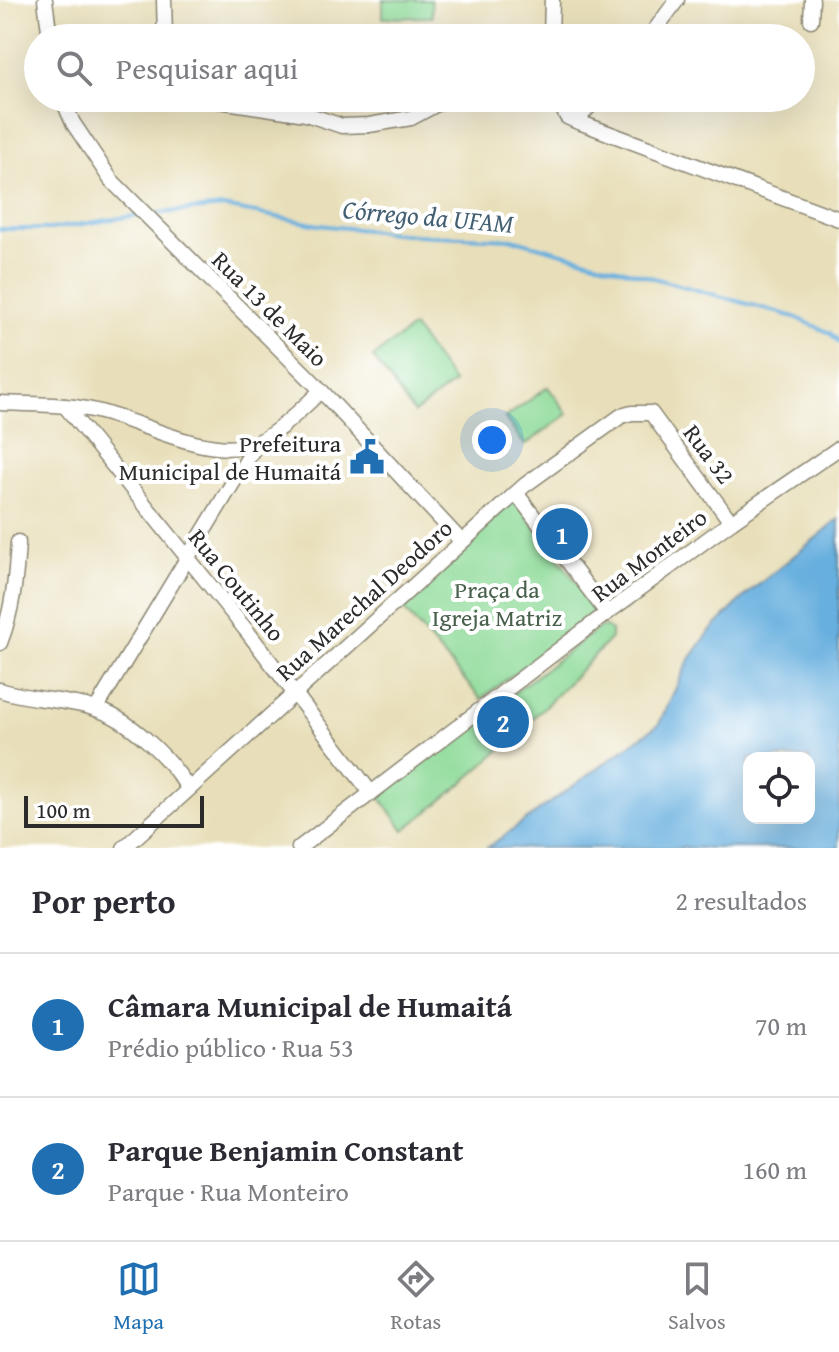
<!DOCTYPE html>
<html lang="pt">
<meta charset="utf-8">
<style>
:root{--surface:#fff;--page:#f7f7f7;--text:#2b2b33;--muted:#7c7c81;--line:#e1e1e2;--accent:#1f6fb2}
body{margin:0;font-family:"Gentium Book Plus",serif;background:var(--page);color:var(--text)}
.controls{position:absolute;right:24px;bottom:24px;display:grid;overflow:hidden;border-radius:16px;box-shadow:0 8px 32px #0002}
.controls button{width:72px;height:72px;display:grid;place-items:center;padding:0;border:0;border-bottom:2px solid var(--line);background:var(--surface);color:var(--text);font:40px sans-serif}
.scale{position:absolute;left:24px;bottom:20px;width:180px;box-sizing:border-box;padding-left:8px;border:4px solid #2b2b2b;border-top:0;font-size:22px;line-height:28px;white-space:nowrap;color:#2b2b2b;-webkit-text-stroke:6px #fff;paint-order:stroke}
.you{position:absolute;left:492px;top:440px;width:28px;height:28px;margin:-20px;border:6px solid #fff;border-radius:50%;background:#1a73e8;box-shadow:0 0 0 12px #1a73e833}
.badge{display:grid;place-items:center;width:52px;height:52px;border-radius:50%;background:var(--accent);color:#fff;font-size:26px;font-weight:700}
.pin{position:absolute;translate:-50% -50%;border:4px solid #fff;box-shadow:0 2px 8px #0006}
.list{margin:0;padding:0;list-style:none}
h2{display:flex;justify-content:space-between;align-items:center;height:104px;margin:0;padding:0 32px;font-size:34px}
h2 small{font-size:26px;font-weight:400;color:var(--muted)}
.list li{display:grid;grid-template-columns:52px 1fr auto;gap:24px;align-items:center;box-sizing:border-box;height:144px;padding:0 32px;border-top:2px solid var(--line)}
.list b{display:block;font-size:30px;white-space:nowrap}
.list p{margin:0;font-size:26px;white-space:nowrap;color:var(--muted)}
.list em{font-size:26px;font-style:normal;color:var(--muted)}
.icon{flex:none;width:44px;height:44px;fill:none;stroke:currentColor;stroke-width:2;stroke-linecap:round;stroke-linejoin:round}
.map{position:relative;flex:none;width:839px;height:848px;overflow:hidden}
.search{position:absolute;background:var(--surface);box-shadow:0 8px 32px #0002;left:24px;right:24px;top:24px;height:88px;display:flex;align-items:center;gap:20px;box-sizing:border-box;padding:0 28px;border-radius:44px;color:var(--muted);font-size:30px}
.sheet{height:392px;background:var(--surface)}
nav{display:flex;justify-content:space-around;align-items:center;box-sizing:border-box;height:112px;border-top:2px solid var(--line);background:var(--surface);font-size:22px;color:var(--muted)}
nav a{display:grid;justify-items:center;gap:4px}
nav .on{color:var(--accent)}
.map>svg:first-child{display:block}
.green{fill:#8dda98;stroke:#5c8262;stroke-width:2}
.water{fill:#66afde;stroke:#486d84;stroke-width:2;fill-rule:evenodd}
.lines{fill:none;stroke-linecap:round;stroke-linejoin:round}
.stream{stroke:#66afde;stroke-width:4}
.minor-casing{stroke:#8a8572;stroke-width:17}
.minor{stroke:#fff;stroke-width:14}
.labels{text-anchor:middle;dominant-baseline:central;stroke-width:8;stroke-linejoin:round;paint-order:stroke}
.street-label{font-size:24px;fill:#2b2b2b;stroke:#fff}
.poi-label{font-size:24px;fill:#2b2b2b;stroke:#fff;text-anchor:end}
.park-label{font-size:24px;fill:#48604c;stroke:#fff}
.water-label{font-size:26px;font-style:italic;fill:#436073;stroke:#fff}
</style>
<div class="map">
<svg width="839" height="848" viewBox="0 0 839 848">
<rect width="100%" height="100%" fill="#fff"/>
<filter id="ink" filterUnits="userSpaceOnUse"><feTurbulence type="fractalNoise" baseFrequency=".0125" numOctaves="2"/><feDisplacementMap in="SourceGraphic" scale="16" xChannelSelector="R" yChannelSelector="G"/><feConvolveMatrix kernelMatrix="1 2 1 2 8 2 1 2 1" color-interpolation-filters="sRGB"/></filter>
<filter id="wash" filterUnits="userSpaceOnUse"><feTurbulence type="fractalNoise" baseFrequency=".006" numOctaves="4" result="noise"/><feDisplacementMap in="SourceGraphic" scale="32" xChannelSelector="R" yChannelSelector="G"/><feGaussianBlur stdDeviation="1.8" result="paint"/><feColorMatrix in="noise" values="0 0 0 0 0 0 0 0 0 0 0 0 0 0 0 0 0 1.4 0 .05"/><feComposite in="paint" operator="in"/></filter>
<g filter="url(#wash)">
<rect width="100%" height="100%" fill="#e8dfba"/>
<g class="green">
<path d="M383 0H431L432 17 383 18Z"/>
<path d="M413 327 454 383 414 413 373 357Z"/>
<path d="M548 387 568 414 525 445 505 418Z"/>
<path d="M514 499 597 610 481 699 398 603Z"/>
<path d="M606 627 611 631V638C546 707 481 773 404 830L380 797 382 793 599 628Z"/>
</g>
<path class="water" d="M839 519V848H487L659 724 688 662 710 631 746 595ZM749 758H809V818H749Z"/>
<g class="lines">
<g class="stream">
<path d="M149 214 224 207 319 225 413 235 512 239 795 317 830 333 839 342"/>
<path d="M0 229H51L140 215"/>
</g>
</g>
</g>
<g filter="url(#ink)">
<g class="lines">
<g class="minor-casing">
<g id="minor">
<path d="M45 0 50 38"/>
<path d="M164 0 165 38"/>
<path d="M811 20 812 0"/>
<path d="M551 38 552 0"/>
<path d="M649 38 677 0"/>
<path d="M62 98 73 123 111 180 314 383 461 541"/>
<path d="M199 98 306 114 342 126 369 125 411 118 448 98"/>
<path d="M557 98 567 117 576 121 839 219"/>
<path d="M576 121 597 98"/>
<path d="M0 403C30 404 63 404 92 410 141 420 205 460 253 444 275 437 304 406 321 391"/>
<path d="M65 406 246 630 371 793"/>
<path d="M516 493 607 613"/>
<path d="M0 643C13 610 16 577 18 542"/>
<path d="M0 690C30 700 63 699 93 708 129 718 169 757 188 788"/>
<path d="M96 709 257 443"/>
<path d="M124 848 525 485 621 416 632 413H651L731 522"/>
<path d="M299 848 607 613 731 522 839 448"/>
</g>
</g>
<use href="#minor" class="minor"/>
</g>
</g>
<defs>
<g id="civic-bare" transform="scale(2.76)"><path d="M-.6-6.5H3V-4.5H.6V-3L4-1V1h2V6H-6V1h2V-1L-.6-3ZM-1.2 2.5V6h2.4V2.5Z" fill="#1f6fb2" stroke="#fff" stroke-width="2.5" paint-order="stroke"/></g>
</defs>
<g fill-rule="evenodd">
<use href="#civic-bare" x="367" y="457"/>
</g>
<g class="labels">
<g class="street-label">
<text transform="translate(270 309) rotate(45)">Rua 13 de Maio</text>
<text transform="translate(709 454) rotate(53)">Rua 32</text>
<text transform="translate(649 555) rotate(-37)">Rua Monteiro</text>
<text transform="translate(237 585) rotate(51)">Rua Coutinho</text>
<text transform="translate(364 600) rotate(-42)">Rua Marechal Deodoro</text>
</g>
<g class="poi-label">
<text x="341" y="443">Prefeitura<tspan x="341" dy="28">Municipal de Humaitá</tspan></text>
</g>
<g class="park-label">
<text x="497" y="589">Praça da<tspan x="497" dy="28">Igreja Matriz</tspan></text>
</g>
<g class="water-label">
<text transform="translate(428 216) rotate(5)">Córrego da UFAM</text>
</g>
</g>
</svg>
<div class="controls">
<button><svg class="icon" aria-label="locate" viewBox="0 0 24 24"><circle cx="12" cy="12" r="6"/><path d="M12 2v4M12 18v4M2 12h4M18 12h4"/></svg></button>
</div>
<div class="scale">100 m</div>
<div class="you"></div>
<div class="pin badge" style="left:562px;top:534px">1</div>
<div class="pin badge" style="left:503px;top:722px">2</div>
<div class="search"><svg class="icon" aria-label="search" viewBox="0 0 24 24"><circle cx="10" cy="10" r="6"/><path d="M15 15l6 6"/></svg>Pesquisar aqui</div>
</div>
<section class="sheet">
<h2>Por perto<small>2 resultados</small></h2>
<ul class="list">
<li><span class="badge">1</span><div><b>Câmara Municipal de Humaitá</b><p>Prédio público · Rua 53</p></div><em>70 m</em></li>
<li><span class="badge">2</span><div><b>Parque Benjamin Constant</b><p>Parque · Rua Monteiro</p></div><em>160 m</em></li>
</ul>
</section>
<nav>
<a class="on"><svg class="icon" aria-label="map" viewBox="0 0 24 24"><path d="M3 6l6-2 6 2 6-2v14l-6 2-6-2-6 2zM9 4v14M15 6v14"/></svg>Mapa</a>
<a><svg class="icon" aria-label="directions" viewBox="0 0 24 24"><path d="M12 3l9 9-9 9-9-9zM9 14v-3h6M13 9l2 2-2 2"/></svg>Rotas</a>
<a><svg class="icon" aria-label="saved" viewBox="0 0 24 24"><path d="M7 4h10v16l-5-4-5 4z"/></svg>Salvos</a>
</nav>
